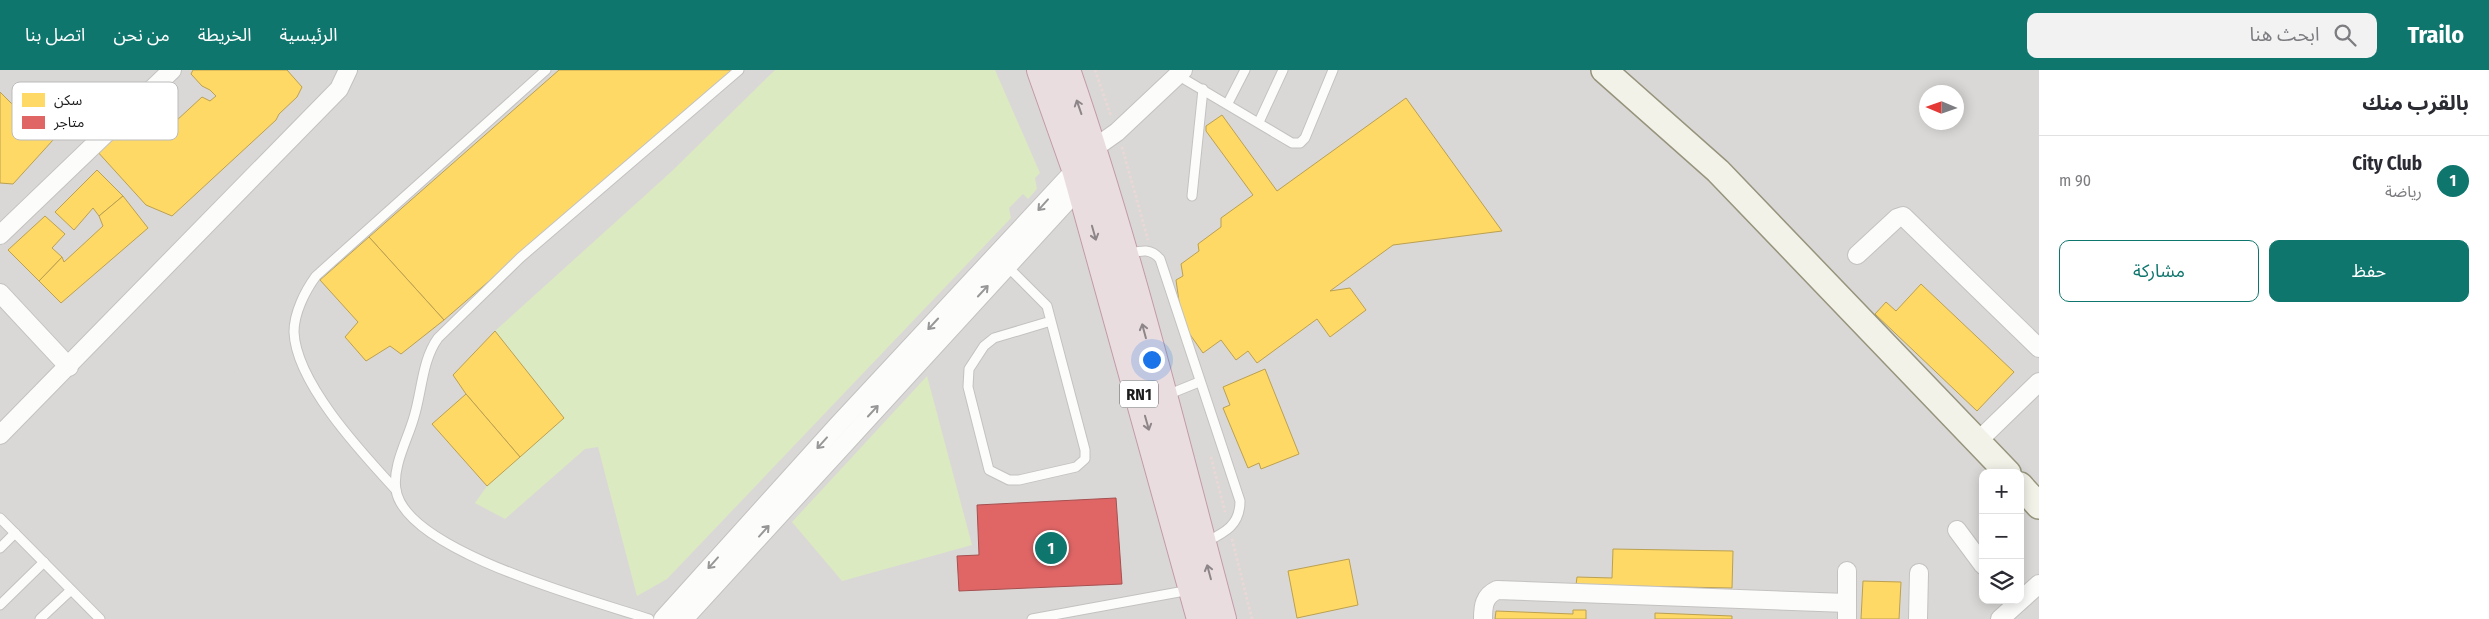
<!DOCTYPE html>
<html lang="ar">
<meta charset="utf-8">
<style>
:root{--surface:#fff;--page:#f2f2f3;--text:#2b2b33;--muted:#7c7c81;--line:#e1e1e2;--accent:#0f766e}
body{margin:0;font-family:"Fira Sans Condensed","Noto Sans Arabic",sans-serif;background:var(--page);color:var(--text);direction:rtl}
.controls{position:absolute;right:15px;bottom:15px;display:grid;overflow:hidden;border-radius:10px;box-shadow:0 2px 12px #0003}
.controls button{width:45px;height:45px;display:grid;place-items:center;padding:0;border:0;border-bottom:1px solid var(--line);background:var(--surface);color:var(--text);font:25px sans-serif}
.compass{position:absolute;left:1919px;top:15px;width:45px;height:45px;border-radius:50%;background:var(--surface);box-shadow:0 2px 12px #0003;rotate:272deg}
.you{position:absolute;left:1151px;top:289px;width:18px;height:18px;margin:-12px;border:4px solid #fff;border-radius:50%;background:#1a73e8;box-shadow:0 0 0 8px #1a73e833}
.badge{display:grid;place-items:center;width:32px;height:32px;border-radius:50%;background:var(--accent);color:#fff;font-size:16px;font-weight:700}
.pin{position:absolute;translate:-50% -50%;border:2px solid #fff;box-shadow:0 1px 5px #0006}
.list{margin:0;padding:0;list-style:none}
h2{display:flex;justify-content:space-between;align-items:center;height:65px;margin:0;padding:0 20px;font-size:21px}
h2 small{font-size:16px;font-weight:400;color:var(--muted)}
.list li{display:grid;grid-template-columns:32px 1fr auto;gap:15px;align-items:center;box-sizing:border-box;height:90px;padding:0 20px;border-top:1px solid var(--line)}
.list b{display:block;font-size:19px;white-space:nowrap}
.list p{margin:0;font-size:16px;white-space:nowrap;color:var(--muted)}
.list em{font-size:16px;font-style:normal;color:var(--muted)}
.actions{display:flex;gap:10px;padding:15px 20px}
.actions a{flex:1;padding:11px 0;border:1px solid var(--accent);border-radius:10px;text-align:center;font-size:18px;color:var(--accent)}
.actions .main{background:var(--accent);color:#fff}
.icon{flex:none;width:28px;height:28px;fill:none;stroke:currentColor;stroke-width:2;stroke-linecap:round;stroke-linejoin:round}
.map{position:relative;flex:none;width:2039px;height:549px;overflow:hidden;direction:ltr}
header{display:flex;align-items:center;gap:30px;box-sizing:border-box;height:70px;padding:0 25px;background:var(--accent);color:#fff}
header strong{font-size:24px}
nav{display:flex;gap:28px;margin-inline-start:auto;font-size:18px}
.search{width:350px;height:45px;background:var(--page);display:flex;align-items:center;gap:12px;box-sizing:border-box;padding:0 18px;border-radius:10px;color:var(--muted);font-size:19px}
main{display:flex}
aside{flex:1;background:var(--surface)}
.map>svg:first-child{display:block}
.residential{fill:#dad8d6;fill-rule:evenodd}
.religious{fill:#d9d8d6}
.grass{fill:#dbeac1}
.homes{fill:#ffd966;stroke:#bba050}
.shops{fill:#e06666;stroke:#a55050}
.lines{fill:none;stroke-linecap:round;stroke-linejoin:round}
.lane-casing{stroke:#c3c2c0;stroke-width:11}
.street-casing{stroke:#c3c2c0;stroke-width:20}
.secondary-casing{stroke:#96947c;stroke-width:28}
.highway-casing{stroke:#c29aa9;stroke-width:30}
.path{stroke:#ebd8d6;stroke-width:2.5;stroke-dasharray:2.5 2.5;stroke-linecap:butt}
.lane{stroke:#fcfcfb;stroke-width:9}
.street{stroke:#fcfcfb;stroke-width:18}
.secondary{stroke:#f3f2e9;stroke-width:25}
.highway{stroke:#eadde0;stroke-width:28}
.oneway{stroke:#8d8688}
.oneway2{stroke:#979797}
.labels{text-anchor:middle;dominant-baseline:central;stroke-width:5;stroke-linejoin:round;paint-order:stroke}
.shield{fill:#fff;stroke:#606060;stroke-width:1}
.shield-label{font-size:16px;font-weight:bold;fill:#1c1c1c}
.key{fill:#fff;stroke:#bbb;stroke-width:1}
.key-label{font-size:14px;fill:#1c1c1c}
</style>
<header>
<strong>Trailo</strong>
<div class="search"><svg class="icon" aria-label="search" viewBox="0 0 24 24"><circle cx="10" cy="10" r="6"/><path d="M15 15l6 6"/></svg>ابحث هنا</div>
<nav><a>الرئيسية</a><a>الخريطة</a><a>من نحن</a><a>اتصل بنا</a></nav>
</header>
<main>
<aside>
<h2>بالقرب منك<small></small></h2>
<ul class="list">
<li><span class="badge">1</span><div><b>City Club</b><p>رياضة</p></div><em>90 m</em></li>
</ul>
<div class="actions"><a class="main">حفظ</a><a>مشاركة</a></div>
</aside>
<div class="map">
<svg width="2039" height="549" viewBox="0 0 2039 549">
<rect width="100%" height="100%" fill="#ebe8e4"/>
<path class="residential" d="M0 0H2039V549H0ZM1926 22H1956V52H1926ZM1983 403H2020V530H1983Z"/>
<g class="religious">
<path d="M233 301 266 327 260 338 324 383 337 418 399 454 389 481 326 536 245 489 212 529 126 458Z"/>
<path d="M599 377 636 525 604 549H573L472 503 476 466 505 449 585 379Z"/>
</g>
<g class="grass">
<path d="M775 0H995L1040 103 1035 108 1037 119 1028 129 1023 124 1009 138 1011 148 667 509 637 526 598 377 585 379 505 449 475 433 487 416 564 348 495 261 671 102Z"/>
<path d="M927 306 972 475 842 511 792 452Z"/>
</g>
<g class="homes">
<path d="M193 0H287L302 17 297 27 279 44 276 50 172 146 146 135 96 80 113 67 146 37 176 51 202 27 210 31 216 26 210 20 202 16 191 4Z"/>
<path d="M559 0H733L444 250 369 167Z"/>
<path d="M0 22 13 35H17L53 70 13 114 0 113Z"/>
<path d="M1406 28 1502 161 1393 175 1330 221 1350 218 1366 240 1330 267 1317 249 1257 293 1248 281 1236 290 1221 270 1203 283 1182 253 1176 210 1183 206 1181 194 1199 181 1198 174 1221 157V148L1253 125 1206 61V56L1222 45 1277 121Z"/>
<path d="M97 100 123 126 99 146 93 138 74 160 55 142Z"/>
<path d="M123 126 148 158 61 233 39 211 62 187 64 192 103 156 99 146Z"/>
<path d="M45 146 65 164 52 178 62 187 39 211 8 180Z"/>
<path d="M369 167 444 250 401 284 390 276 366 291 345 267 358 252 320 210Z"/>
<path d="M1921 214 2014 302 1977 341 1875 244 1886 232 1896 241Z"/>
<path d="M495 261 564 348 520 387 466 324 453 305Z"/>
<path d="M1265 299 1299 384 1261 399 1259 393 1248 398 1223 338 1230 335 1223 317Z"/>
<path d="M466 324 520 387 487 416 432 354Z"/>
<path d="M1613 479 1733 481 1732 518 1576 515 1577 507 1612 508Z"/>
<path d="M1349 489 1358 535 1297 548 1288 501Z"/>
<path d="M1863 511 1901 512 1899 549H1861Z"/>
<path d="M1573 540H1586V549H1495L1496 541 1573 544Z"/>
<path d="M1655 543 1732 546V549H1655Z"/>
</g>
<path class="shops" d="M1116 428 1122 514 959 521 957 486 979 485 977 435Z"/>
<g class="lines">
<g class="lane-casing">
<g id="lane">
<path d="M1179 6 1292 73H1300L1305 68 1333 0"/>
<path d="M1228 33 1245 0"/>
<path d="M1259 52 1283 0"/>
<path d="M1192 126 1203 19"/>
<path d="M1126 184C1140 181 1150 177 1160 189L1240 431C1240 456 1224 463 1204 473"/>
<path d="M1006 195 1047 236 1085 380V389L1076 397 1019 410H1009L989 400 968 317 969 299 984 276 994 268 1051 251"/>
<path d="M1167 325 1199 312"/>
<path d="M396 420C362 383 296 313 294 262 294 243 305 221 316 206L546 0"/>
<path d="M0 448 100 549"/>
<path d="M0 478 15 463"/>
<path d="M0 535 44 492"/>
<path d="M40 549 71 520"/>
<path d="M649 549C595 531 406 482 396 420 392 396 408 369 414 347 422 321 422 290 438 268L520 188 739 0"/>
<path d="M1032 549 1190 520"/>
</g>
</g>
<g class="street-casing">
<g id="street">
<path d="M1093 79 1117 62 1183 0"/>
<path d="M0 165 172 0"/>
<path d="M1857 185 1897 148 1903 146 2039 278"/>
<path d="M0 223 69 297"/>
<path d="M0 365 339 19 348 0"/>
<path d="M1977 372 2039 312"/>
<path d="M1957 460 1983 495"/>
<path d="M1847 501V549"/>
<path d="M663 549 837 356 1076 99"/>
<path d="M684 549 1081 116"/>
<path d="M1483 549C1483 536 1484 526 1497 520L1847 533"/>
<path d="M1918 549 1919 503"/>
<path d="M2000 549 2039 514"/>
</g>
</g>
<g class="secondary-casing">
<g id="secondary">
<path d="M1604 0 1718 101 2008 403"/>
<path d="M2020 415 2039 436"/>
</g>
</g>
<g class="highway-casing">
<g id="highway">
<path d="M1041 0 1076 99 1201 549"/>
<path d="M1066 0C1128 180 1173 365 1222 549"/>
</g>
</g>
<g class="path">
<path d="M1095 0 1111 46"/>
<path d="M1122 77 1148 170"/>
<path d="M1211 387 1225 442"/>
<path d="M1232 469 1252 549"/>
</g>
<use href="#lane" class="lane"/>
<use href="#street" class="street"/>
<use href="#secondary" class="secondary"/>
<use href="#highway" class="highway"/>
</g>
<defs><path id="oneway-shaft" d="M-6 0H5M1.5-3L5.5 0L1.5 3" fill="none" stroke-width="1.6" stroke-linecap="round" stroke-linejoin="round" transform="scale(1.25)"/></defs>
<g class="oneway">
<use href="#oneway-shaft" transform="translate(1079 37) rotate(-109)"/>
<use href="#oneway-shaft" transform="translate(1094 163) rotate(74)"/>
<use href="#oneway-shaft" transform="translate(1144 261) rotate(-105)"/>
<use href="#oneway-shaft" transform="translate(1147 353) rotate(74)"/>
<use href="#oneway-shaft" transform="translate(1209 502) rotate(-105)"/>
</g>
<g class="oneway2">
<use href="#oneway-shaft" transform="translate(1043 135) rotate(132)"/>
<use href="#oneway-shaft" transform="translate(983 221) rotate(-47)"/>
<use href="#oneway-shaft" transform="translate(933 254) rotate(133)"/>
<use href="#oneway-shaft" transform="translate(873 341) rotate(-47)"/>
<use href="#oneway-shaft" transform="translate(822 373) rotate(132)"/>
<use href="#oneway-shaft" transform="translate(764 461) rotate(-48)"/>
<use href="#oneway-shaft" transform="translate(713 493) rotate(132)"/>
</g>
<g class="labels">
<rect class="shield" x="1120" y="310.5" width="38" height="27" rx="4"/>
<g class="shield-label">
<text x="1139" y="324">RN1</text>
</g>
</g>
<rect x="12" y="12" width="166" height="58" rx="8" class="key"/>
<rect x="22" y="23" width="23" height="14" fill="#ffd966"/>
<rect x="22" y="46" width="23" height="13" fill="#e06666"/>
<g class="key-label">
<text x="54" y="35">سكن</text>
<text x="54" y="57">متاجر</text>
</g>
</svg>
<div class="controls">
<button>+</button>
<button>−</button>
<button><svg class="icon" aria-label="layers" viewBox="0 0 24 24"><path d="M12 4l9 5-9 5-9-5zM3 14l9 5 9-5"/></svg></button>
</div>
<svg class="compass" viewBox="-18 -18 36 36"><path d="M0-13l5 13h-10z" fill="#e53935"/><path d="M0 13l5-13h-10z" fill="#7c7c81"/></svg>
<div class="you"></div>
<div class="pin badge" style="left:1051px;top:478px">1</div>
</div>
</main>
